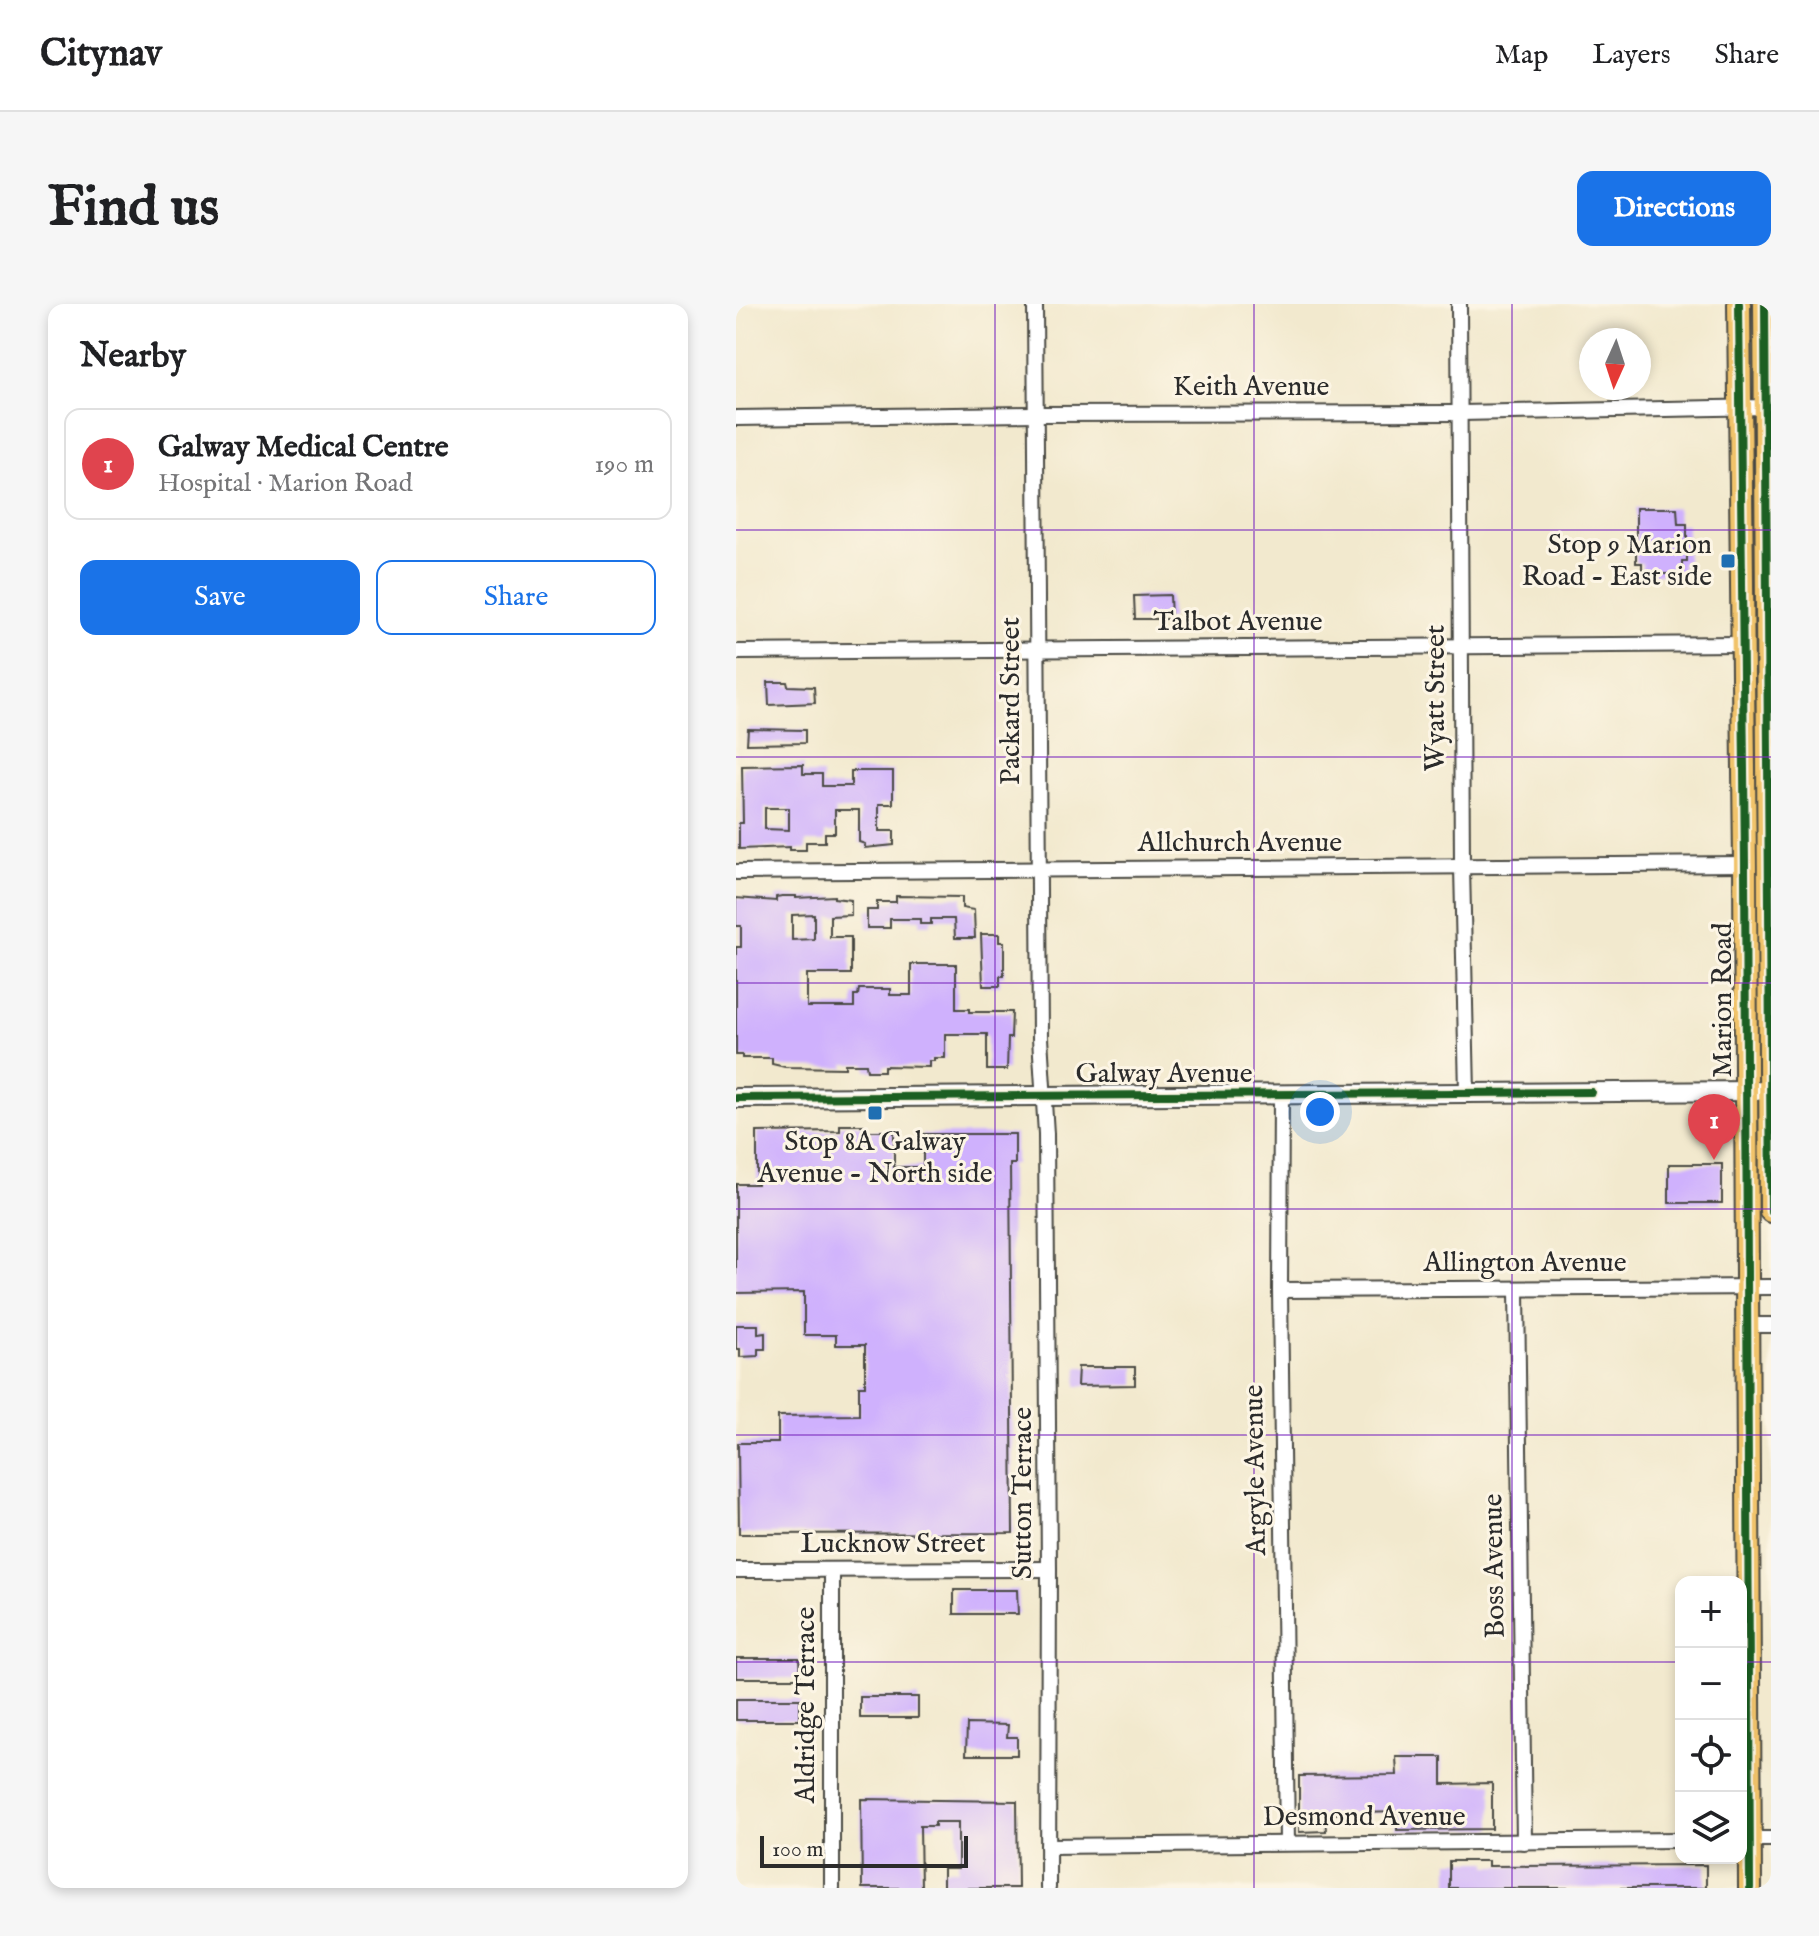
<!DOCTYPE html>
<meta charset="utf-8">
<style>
:root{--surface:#fff;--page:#f6f6f6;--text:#202124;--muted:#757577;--line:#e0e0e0;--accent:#1a73e8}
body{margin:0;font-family:"IM FELL English",serif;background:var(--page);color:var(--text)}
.controls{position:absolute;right:24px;bottom:24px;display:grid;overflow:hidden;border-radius:16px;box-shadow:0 4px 12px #0003}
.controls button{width:72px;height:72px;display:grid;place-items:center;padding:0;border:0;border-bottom:2px solid var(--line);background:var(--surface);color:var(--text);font:40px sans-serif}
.compass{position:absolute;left:843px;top:24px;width:72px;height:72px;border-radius:50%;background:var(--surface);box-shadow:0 4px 12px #0003;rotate:183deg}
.scale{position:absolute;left:24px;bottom:20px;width:208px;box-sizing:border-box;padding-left:8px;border:4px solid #2b2b2b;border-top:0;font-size:22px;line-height:28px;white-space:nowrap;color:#2b2b2b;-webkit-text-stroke:6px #fcf5e5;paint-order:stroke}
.you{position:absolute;left:584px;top:808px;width:28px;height:28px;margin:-20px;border:6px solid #fff;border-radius:50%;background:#1a73e8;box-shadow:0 0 0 12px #1a73e833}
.badge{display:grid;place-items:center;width:52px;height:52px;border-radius:50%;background:var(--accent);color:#fff;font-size:26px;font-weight:700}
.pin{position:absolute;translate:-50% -66px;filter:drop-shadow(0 2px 4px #0008)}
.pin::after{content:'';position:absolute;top:42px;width:28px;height:24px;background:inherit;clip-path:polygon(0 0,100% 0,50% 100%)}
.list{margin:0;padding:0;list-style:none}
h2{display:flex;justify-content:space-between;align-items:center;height:104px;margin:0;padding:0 32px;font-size:34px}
h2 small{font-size:26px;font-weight:400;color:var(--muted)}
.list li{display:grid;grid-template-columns:52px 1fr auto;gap:24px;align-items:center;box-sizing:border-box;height:112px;margin:0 16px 16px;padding:0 16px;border:2px solid var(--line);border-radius:16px}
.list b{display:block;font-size:30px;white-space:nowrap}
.list p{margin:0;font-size:26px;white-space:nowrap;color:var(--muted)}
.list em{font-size:26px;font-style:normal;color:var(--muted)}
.actions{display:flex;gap:16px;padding:24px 32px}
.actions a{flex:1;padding:18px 0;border:2px solid var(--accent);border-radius:16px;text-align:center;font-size:28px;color:var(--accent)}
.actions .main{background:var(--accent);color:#fff}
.icon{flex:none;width:44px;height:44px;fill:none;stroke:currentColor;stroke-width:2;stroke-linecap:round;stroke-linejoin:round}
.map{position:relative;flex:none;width:1035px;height:1584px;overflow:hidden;border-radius:16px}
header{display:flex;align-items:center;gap:48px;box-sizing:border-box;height:112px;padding:0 40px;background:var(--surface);border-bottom:2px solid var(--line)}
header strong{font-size:38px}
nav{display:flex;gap:44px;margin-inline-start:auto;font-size:28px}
.intro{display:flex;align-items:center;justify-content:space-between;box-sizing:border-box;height:192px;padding:0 48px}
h1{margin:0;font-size:56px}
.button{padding:20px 36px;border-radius:16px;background:var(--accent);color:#fff;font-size:28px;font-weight:700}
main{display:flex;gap:48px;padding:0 48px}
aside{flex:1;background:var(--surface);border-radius:16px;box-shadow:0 4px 12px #0003}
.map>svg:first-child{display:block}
.building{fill:#cfb1fd;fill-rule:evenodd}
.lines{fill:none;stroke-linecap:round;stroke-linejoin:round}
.minor-casing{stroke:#494843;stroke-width:18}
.tertiary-casing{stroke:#494843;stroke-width:22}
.primary-casing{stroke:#494843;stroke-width:26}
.minor{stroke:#fff;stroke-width:14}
.tertiary{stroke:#fff;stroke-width:18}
.primary{stroke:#f1c36a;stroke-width:22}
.cycleway-casing{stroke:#fcf5e5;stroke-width:13}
.cycleway{stroke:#1b5e20;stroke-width:8}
.grid{fill:none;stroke:#7b2cbf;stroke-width:2;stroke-opacity:0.55}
.poi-dot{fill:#1f6fb2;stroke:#fcf5e5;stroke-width:3}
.labels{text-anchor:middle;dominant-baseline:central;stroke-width:6;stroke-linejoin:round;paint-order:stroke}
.street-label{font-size:28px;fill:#2b2b2b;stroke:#fcf5e5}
.poi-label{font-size:28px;fill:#2b2b2b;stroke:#fcf5e5;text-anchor:end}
</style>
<header>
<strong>Citynav</strong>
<nav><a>Map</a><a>Layers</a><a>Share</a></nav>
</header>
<div class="intro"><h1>Find us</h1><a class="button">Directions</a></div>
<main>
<aside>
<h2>Nearby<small></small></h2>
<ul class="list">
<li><span class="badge" style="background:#e0444e">1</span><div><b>Galway Medical Centre</b><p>Hospital · Marion Road</p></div><em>190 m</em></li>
</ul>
<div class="actions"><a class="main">Save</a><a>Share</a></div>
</aside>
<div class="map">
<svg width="1035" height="1584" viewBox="0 0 1035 1584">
<rect width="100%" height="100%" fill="#fcf5e5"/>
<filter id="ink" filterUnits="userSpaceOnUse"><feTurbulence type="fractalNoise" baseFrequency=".0125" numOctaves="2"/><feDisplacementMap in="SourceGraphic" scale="16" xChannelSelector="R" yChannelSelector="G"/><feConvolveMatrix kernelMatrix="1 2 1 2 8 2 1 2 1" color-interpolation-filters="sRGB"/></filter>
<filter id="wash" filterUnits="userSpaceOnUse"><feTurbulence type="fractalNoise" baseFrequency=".006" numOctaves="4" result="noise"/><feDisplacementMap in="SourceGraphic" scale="32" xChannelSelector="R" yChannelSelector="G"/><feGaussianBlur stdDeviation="1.8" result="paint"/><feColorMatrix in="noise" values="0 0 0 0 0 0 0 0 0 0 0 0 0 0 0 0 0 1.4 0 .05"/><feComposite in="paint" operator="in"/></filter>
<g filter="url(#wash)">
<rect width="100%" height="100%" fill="#f2e9ce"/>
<g id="blocks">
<g class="building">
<path d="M900 204H941L942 220H951V257H946V270H906V259H900Z"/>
<path d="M434 291 435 315H399L398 292Z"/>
<path d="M32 378H51L52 382 78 383 79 399 33 401Z"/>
<path d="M12 425 69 426V439L11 440Z"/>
<path d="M67 461V470H86V482H115V467H157V500H143V527H158V541L129 544V540L123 538V506H99V529H89V538H70V546H54V543L3 545V519H7L6 462ZM29 504H53V526L29 525Z"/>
<path d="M46 592H60V594L98 592V594L115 596V611L94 612V633H115V670H71V703H118V691H122L123 685H154V691H175V660H220V705H233V708H276L275 734H272L271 766H251V730H209V754H198V757H193V763L148 762V767H131L130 760H109V764L49 763 36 760V754H6V751H0V643H5V622H0V594L40 597V593ZM78 610V635L56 636V611Z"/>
<path d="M160 592 226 593V604L238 606 239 634H219L218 615H195V620H184V615H154V624H131V606H141V598H160Z"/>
<path d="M245 630H263V638H268V672H264V682H247Z"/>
<path d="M104 821H128V827H158V863H187V830H279V860H274L277 1229 3 1230 2 1139H42V1112L123 1111V1082H129V1041H100V1031H68V988L0 989V880H21V828L104 827Z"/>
<rect x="933" y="860" width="53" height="39"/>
<path d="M0 1021H22V1030L29 1029V1045H22V1052L4 1053V1045H0Z"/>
<path d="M342 1063H399V1081L341 1082Z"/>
<path d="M218 1286H281L282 1310H218Z"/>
<path d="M0 1354H63L64 1374H0Z"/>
<rect x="124" y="1393" width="58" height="21"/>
<rect x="0" y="1395" width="64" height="21"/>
<path d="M231 1420 272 1421 271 1433H281V1451H230Z"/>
<path d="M660 1453H706V1480L756 1479V1525L661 1526V1508L589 1510 590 1527 563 1528V1472L661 1471Z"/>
<path d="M125 1495 281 1497 282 1584H207V1565H222V1518H199V1522H184L185 1584H126Z"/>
<path d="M713 1557H752V1562L970 1561V1584H713Z"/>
</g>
</g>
</g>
<g filter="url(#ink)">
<use href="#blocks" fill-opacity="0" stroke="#494843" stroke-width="2"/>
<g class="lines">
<g class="minor-casing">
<g id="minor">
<path d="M299 0 304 734 310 830 313 1265 312 1584"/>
<path d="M723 0 726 563 731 789"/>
<path d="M0 114 299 110 725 109 1030 103"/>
<path d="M0 348 1005 340"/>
<path d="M0 568 1009 560"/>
<path d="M545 792 544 986 551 1539"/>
<path d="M544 986 1035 983"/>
<path d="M781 986 788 1538"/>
<path d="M1010 1021H1035"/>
<path d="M0 1266 313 1265"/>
<path d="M1005 1535H1035"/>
<path d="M312 1542 945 1536"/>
<path d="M96 1584V1266"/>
</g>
</g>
<g class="tertiary-casing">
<path id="tertiary" d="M0 794 1021 787"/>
</g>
<g class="primary-casing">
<g id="primary">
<path d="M1003 0 1009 560 1014 1584"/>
<path d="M1029 0 1035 907"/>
</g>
</g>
<use href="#minor" class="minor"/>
<use href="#tertiary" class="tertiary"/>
<use href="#primary" class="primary"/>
<g class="cycleway-casing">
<g id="cycleway">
<path d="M1003 0 1009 560 1014 1584"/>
<path d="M1029 0 1035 907"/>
<path d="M0 794 855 788"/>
</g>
</g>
<use href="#cycleway" class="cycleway"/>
</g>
</g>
<path class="grid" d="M259 0V1584M518 0V1584M776 0V1584M0 226H1035M0 453H1035M0 679H1035M0 905H1035M0 1131H1035M0 1358H945M1005 1358H1035"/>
<g class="poi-dot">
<rect x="984" y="249" width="16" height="16" rx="4"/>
<rect x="131" y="801" width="16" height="16" rx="4"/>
</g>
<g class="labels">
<g class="street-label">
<text x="515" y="83">Keith Avenue</text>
<text x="502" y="318">Talbot Avenue</text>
<text transform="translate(700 394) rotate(-90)">Wyatt Street</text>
<text transform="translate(275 397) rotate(-90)">Packard Street</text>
<text x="504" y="539">Allchurch Avenue</text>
<text transform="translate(987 696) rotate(-90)">Marion Road</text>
<text x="428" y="770">Galway Avenue</text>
<text x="789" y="959">Allington Avenue</text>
<text transform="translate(520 1166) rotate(-91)">Argyle Avenue</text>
<text transform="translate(287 1189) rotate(-90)">Sutton Terrace</text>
<text x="157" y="1240">Lucknow Street</text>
<text transform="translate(759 1262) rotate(-91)">Boss Avenue</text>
<text transform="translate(70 1401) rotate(-90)">Aldridge Terrace</text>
<text x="628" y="1513">Desmond Avenue</text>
</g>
<g class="poi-label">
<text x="976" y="241">Stop 9 Marion<tspan x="976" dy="32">Road - East side</tspan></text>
<text x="139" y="838" text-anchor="middle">Stop 8A Galway<tspan x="139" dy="32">Avenue - North side</tspan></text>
</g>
</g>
</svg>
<div class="controls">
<button>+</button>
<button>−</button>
<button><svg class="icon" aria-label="locate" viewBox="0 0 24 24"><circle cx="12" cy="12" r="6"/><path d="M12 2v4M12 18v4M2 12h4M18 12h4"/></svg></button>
<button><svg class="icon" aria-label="layers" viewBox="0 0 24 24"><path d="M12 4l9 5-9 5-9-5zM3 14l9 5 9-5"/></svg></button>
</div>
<svg class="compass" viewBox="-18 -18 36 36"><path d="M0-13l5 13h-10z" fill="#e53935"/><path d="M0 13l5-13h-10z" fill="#757577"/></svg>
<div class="scale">100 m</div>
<div class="you"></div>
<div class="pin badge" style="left:978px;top:856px;background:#e0444e">1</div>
</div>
</main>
